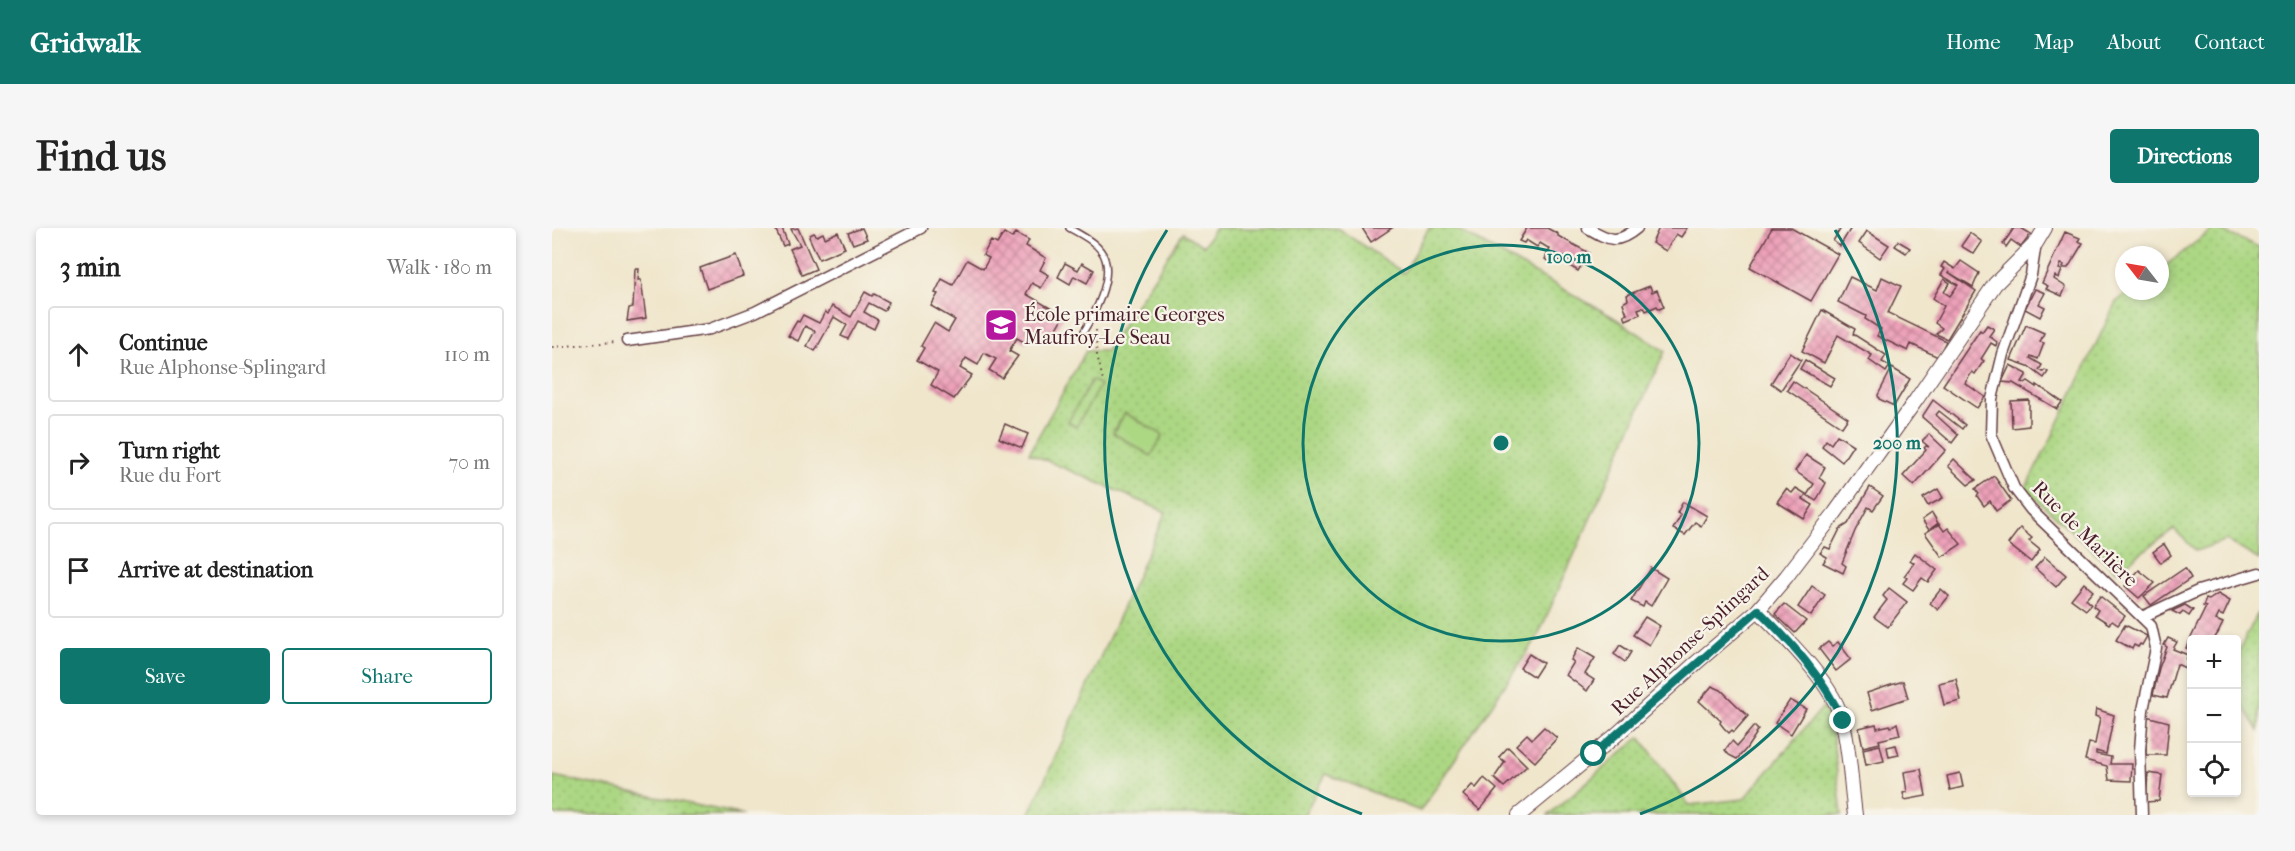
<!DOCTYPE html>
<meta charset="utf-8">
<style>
:root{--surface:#fff;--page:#f6f6f6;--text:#222;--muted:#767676;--line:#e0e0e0;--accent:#0f766e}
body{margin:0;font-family:"IM FELL French Canon",serif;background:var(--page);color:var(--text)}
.controls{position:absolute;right:18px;bottom:18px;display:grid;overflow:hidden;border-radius:6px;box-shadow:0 3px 9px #0003}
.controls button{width:54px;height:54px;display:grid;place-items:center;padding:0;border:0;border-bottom:2px solid var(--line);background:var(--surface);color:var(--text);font:30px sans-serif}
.compass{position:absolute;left:1563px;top:18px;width:54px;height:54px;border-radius:50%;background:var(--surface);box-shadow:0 3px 9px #0003;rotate:301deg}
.stop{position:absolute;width:18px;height:18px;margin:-14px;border:4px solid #0f766e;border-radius:50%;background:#fff}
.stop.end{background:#0f766e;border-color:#fff;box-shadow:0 2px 6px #0008}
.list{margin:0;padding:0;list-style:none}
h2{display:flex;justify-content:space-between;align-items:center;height:78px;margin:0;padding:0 24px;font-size:26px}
h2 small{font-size:20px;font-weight:400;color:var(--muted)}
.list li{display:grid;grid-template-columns:39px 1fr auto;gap:18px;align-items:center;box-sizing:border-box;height:96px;margin:0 12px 12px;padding:0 12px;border:2px solid var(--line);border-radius:6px}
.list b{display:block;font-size:22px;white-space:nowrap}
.list p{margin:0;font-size:20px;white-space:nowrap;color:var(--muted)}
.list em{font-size:20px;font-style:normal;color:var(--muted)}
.actions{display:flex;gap:12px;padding:18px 24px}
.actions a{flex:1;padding:14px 0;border:2px solid var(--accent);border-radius:6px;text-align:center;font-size:21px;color:var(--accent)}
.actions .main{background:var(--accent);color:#fff}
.icon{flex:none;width:33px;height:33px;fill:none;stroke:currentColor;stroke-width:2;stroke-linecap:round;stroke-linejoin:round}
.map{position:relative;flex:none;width:1707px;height:587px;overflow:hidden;border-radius:6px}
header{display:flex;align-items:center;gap:36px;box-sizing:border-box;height:84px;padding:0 30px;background:var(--accent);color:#fff}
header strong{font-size:28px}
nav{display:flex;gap:33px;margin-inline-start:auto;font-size:21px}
.intro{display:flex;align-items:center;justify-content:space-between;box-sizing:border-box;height:144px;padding:0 36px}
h1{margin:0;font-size:42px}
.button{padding:15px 27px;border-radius:6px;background:var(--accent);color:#fff;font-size:21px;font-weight:700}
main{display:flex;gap:36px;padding:0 36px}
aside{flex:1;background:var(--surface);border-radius:6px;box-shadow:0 3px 9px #0003}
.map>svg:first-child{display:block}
.grass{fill:url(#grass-dots);stroke:#7b7b57;stroke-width:1.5}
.garden{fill:#acd783;stroke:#7b7b57;stroke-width:1.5}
.building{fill:url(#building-cross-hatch)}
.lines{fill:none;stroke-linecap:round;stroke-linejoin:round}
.service-casing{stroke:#633d43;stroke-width:8}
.minor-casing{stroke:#633d43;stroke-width:13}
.tertiary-casing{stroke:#633d43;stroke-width:16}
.path{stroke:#633d43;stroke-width:2;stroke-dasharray:1.5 4.5;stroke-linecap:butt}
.service{stroke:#fff;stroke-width:5}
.minor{stroke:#fff;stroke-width:10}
.tertiary{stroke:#fff;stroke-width:14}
.route{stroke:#0f766e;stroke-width:8}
.ring{fill:none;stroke:#0f766e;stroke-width:3}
.labels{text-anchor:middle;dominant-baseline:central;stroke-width:4.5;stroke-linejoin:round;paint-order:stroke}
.poi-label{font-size:20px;fill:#4a1f2b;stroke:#f7f3e8;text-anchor:start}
.street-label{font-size:20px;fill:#4a1f2b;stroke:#f7f3e8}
.centre{fill:#0f766e;stroke:#f7f3e8;stroke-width:3}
.ring-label{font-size:18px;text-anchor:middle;font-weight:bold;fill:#0f766e;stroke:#f7f3e8;stroke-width:4.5;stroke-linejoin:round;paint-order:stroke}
</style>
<header>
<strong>Gridwalk</strong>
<nav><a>Home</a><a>Map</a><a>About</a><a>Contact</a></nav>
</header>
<div class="intro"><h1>Find us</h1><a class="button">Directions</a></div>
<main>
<aside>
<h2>3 min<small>Walk · 180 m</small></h2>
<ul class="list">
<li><svg class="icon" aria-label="ahead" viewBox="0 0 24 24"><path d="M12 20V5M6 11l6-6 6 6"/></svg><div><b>Continue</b><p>Rue Alphonse-Splingard</p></div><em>110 m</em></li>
<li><svg class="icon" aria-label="right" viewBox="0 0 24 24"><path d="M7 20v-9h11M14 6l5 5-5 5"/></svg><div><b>Turn right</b><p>Rue du Fort</p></div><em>70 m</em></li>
<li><svg class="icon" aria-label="arrive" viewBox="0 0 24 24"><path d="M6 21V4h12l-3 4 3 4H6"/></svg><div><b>Arrive at destination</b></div></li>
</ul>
<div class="actions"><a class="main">Save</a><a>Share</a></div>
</aside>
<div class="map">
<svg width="1707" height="587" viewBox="0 0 1707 587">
<defs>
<pattern id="grass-dots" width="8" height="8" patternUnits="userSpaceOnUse" patternTransform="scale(1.5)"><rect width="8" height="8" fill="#acd783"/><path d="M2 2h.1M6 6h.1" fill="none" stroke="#96b871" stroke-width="1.8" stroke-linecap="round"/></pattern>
<pattern id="building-cross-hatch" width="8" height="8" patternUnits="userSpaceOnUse" patternTransform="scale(1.5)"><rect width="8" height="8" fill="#eea1ba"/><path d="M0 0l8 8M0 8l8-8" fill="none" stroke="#c38397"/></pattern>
</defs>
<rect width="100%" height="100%" fill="#f7f3e8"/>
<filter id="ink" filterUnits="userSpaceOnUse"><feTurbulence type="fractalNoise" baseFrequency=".0167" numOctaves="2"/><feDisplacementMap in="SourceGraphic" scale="12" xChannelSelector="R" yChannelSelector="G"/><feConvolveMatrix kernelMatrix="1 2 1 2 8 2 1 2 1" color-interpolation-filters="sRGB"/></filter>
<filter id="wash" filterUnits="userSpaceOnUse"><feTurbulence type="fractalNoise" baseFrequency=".008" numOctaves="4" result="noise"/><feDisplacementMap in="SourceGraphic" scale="24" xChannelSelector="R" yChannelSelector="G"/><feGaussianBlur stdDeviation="1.35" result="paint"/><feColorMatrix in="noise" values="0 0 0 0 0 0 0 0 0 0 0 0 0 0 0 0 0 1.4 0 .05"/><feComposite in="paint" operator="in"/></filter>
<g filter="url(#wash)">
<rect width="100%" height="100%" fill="#f0e6cc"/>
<g class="grass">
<path d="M663 0H785L852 45 877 0H903L1061 89 1113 123 985 410 868 583 774 546 752 587H477L614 284 477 225 534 123H554L631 5 651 18Z"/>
<path d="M1662 0 1707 19V332L1674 312 1644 323 1622 301 1564 343 1473 261 1499 211 1564 74 1579 63H1608V42Z"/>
<path d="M1707 383V503L1685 468 1684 428Z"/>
<path d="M1271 479 1279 494 1290 587H996L1088 509 1137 577 1192 571Z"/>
<path d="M1 548 192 587H0Z"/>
</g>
<g class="garden">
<path d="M540 152 548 157 524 199 516 194Z"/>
<path d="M573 185 611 207 599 228 561 205Z"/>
</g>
<g id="blocks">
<g class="building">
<path d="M223 0H230L236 16 231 18Z"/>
<path d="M246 0 264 41 250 47 238 21 248 17 239 1Z"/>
<path d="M310 0 315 11 301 16 296 5Z"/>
<path d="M810 0H840L819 14Z"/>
<path d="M975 0H995L1006 6V8L1037 25 1026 43 1006 31 1004 34 999 30 997 34 993 31 998 21 988 15 985 19 974 12 972 15 967 13Z"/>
<path d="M1107 0H1135L1129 9 1124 6 1114 23 1100 15Z"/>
<path d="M1220 0H1239L1286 26 1259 73 1198 39Z"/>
<path d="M1289 0H1299L1288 18 1281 13Z"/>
<path d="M1462 0H1469L1479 6 1469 19 1459 12 1454 19 1451 16Z"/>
<path d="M1315 3 1337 17 1328 30 1307 15Z"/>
<path d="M286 4 293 20 267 31 257 9 258 7 262 5 265 8 271 5 273 10Z"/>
<path d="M1513 4 1528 10 1526 13 1531 15 1516 40H1511L1512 37 1509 36 1507 41 1510 42 1507 50 1503 48 1502 51 1514 59 1510 68 1494 61 1496 58 1490 55Z"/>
<path d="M452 5 460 10 464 5 477 12 474 18 494 30 488 42 497 47 489 60 480 55 474 66 512 88 498 113 480 103 474 115 465 110 457 123 466 128 450 150 437 142 444 131 432 125 426 137 414 130 408 140 420 147 402 171 379 157 386 144 365 132 372 120 369 118 382 95 396 104 403 92 379 78 386 66 383 65 390 51 401 57 415 32 431 41 437 30 431 27 439 13 445 16Z"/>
<path d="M1418 5 1430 14 1422 26 1409 18Z"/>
<path d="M1346 13 1358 20 1354 25 1343 18Z"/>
<path d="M184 27 191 48 155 61 148 40Z"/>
<path d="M1409 33 1427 45 1421 59 1396 44 1424 63 1395 111 1384 106 1390 100 1383 95 1392 78 1381 70 1392 51 1398 55 1392 64 1398 68 1406 57 1389 47 1393 41 1389 39 1392 34 1403 41Z"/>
<path d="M513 35 526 42 530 35 542 42 535 55 522 48 518 56 506 49Z"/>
<path d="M83 41H87L86 52H89L94 90 75 93 77 80 81 79Z"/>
<path d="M1298 49 1325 62 1330 49 1349 58 1336 85 1394 113 1386 129 1359 116 1356 123 1325 108 1329 101 1313 91 1314 88 1286 74Z"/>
<path d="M1098 58 1100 64 1105 62 1112 79 1107 81 1105 78 1094 83 1092 79 1086 81 1088 86 1074 92 1072 87 1075 86 1071 75 1076 72 1075 67Z"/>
<path d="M1483 61 1493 65 1487 76 1493 79 1488 89 1473 81Z"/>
<path d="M313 64 320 68 322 66 337 74 332 83 317 75 312 84 326 92 322 101 306 93 296 111 289 108 295 97 282 89 263 123 255 118 263 103 253 98 246 113 236 108 245 93 247 94 251 87 267 95 273 84 276 86 280 78 299 89Z"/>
<path d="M1270 82 1303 101 1301 106 1334 127 1330 134 1338 138 1334 144 1317 132 1320 127 1286 107 1272 135 1250 123Z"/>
<path d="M1435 97 1442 101 1437 108 1445 114 1444 118 1439 115 1429 131 1432 133 1429 137 1423 146 1420 144 1413 155 1433 169 1425 180 1391 157 1428 102 1430 104Z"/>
<path d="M1474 97 1492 105 1488 114 1492 115 1486 131 1479 128 1478 130 1490 137 1487 142 1491 144 1493 142 1496 144 1492 150 1476 138 1459 132Z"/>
<path d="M1238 125 1249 132 1229 162 1219 155Z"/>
<path d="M1253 132 1283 150 1278 158 1248 141Z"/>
<path d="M1458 137 1475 146 1470 154 1473 155 1476 153 1485 159V157L1510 174 1505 181 1461 155 1450 154Z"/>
<path d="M1340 140 1358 151 1342 178 1327 171 1326 167Z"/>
<path d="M1241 153 1296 190 1290 199 1235 162Z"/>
<path d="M1381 172 1413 197 1410 201 1387 183 1384 187 1406 207 1400 215 1370 189Z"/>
<path d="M1477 172V198L1460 200 1459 173Z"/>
<path d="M453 196 476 206 470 220 447 210Z"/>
<path d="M1377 206 1394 222 1362 258 1351 248 1374 222 1372 220 1374 218 1377 219 1370 213Z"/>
<path d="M1285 207 1301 217 1290 234 1270 218 1274 212 1279 216Z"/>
<path d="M1254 227 1273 239 1267 250 1274 255 1264 273 1255 267 1262 256 1243 243Z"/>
<path d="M1402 231 1406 235 1424 252 1416 257 1396 238Z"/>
<path d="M1442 248 1459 272 1444 283 1438 273 1432 278 1425 268 1427 266 1423 261Z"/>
<path d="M1318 259 1331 268 1321 282 1316 279 1303 303 1290 335 1294 338 1291 345 1271 335 1275 329 1268 325 1273 319 1278 321 1288 301 1296 296Z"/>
<path d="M1244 260 1254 266 1251 271 1261 277 1252 291 1225 274 1234 261 1240 265Z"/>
<path d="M1386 261 1391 270 1376 278 1371 270Z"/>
<path d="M1131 274 1155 288 1149 298 1143 294 1133 307 1121 301 1129 287 1125 285Z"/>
<path d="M1380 285 1386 295 1377 302 1370 292Z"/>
<path d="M1387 296 1392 303 1396 300 1409 316 1390 329 1373 305Z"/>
<path d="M1468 300 1480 310 1477 313 1488 322 1479 334 1456 316Z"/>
<path d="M1612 316 1619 327 1609 335 1601 324Z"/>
<path d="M1363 325 1385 342 1376 354 1370 350 1361 362 1351 355 1355 350 1352 348 1362 335 1358 332Z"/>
<path d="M1493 329 1514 347 1504 359 1483 340Z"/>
<path d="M1099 340 1115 350 1099 378 1093 374 1091 379 1079 373Z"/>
<path d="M1633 340 1639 350 1599 377 1592 368Z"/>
<path d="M1587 342 1603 355 1587 370 1573 358Z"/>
<path d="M1532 355 1541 363 1534 371 1539 376 1534 382 1519 371Z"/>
<path d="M1260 358 1273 367 1259 388 1246 379Z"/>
<path d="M1337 360 1355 374 1336 399 1322 389 1335 372 1331 368Z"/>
<path d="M1389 361 1397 368 1386 382 1378 375Z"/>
<path d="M1666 366 1678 373 1671 388 1667 386 1664 392 1671 395 1666 405 1662 411H1640V423L1634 420 1654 379 1651 378 1654 371 1657 372Z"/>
<path d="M1548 368 1573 388 1566 397 1560 393 1557 396 1543 387 1546 382 1541 378Z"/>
<path d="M1232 376 1254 393 1243 405 1223 386Z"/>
<path d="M1633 377 1641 382 1637 388 1631 384 1628 387 1620 383Z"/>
<path d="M1093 389 1108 398 1097 417 1081 407Z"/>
<path d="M1573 397 1595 408 1590 417 1588 416 1586 419 1582 417 1580 421 1564 412Z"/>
<path d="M1616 410 1625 414 1621 421 1636 427 1634 432 1636 433 1633 440 1625 436 1615 470 1601 467 1607 440 1615 419 1612 417Z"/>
<path d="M1276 414 1280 418 1286 414 1299 431 1284 443 1267 421Z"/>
<path d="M1068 417 1079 424 1073 434 1062 426Z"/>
<path d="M1026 420 1043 430 1033 446 1042 452 1035 463 1014 447 1022 434 1019 432Z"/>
<path d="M977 426 991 435 982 449 968 440Z"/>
<path d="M1404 451 1409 473 1392 477 1387 455Z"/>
<path d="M1351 453 1356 470 1320 482 1315 465Z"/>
<path d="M1160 458 1169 462 1196 488 1182 504 1180 502 1177 505 1172 500 1168 495 1169 493 1147 473Z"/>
<path d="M1238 472 1254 481 1239 506 1223 495Z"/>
<path d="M1544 481 1562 487 1554 526 1544 523V526L1559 529 1558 536H1580L1579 553 1557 552 1555 538 1533 532 1537 515 1543 516 1548 490 1543 488Z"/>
<path d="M1594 488 1617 494 1614 527H1594Z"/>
<path d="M1345 495 1348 507 1327 512 1328 515 1311 519 1307 500 1324 496 1325 500 1338 497 1339 499Z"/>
<path d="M1202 498 1206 502 1203 505 1204 506 1194 521 1185 531 1177 527 1173 522 1180 513 1185 518Z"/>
<path d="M992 499 1005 510 983 534 964 517 975 506 980 511Z"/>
<path d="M1328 517 1332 533 1314 537 1311 521Z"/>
<path d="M1344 517 1347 527 1337 529 1335 519Z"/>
<path d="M956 519 975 538 952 559 942 550 953 534 947 529Z"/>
<path d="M1369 541 1374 568 1353 572 1351 565 1355 564 1352 544Z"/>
<path d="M1408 545 1411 559 1398 562 1395 548Z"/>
<path d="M1596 545 1610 547 1607 573 1594 574Z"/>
<path d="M932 550 945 561 928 582 911 567 920 557 924 560Z"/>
</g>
</g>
</g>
<g filter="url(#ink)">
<use href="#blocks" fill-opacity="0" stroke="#633d43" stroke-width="1.5"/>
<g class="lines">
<g class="service-casing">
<path id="service" d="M517 0C529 7 549 16 553 31 560 52 543 85 532 103"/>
</g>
<g class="minor-casing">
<g id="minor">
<path d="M1036 0C1057 12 1065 17 1085 0"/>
<path d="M1484 15 1479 47 1451 126 1440 171 1439 206 1462 260 1479 282 1599 398 1604 420 1591 482 1588 522 1590 587"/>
<path d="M75 113 158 101 203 84 369 0"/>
<path d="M1590 389 1646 363 1707 345"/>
</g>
</g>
<g class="tertiary-casing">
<g id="tertiary">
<path d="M1206 382C1233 409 1283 457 1291 495 1298 525 1299 557 1303 587"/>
<path d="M967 587 1062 509 1144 435 1206 382 1234 349 1283 285 1364 172 1443 56 1484 15 1493 0"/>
</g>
</g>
<g class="path">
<path d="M544 102 545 127 551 152"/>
<path d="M0 119 63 114"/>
</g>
<use href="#service" class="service"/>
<use href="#minor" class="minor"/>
<use href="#tertiary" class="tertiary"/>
</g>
</g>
<g class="lines" filter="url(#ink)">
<path class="route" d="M1042 526 1206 382C1240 415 1271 449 1291 493"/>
</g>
<g class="ring">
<circle cx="949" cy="215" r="198"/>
<path d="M810 586A396 396 0 0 1 615 2M1283 2A396 396 0 0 1 1088 586"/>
</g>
<defs>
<g id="school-square" transform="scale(1.725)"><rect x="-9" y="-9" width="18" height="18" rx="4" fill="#b5179e" stroke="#f7f3e8"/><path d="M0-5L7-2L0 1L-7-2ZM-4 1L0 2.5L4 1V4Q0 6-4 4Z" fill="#fff"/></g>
</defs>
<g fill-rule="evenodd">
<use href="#school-square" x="449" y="97"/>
</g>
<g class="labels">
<g class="poi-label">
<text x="472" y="86">École primaire Georges<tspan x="472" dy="23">Maufroy-Le Seau</tspan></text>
</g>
<g class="street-label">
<text transform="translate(1533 306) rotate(45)">Rue de Marlière</text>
<text transform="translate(1138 413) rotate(-43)">Rue Alphonse-Splingard</text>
</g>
</g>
<circle cx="949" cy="215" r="9" class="centre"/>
<g class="ring-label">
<text x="1017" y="35">100 m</text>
<text x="1345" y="221">200 m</text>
</g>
</svg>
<div class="controls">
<button>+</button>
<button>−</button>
<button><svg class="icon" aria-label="locate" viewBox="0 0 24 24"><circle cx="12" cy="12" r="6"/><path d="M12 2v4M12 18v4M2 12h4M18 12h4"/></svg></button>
</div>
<svg class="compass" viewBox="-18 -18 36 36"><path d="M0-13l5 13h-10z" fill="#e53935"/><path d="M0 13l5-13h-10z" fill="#767676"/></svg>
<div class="stop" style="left:1042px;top:526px"></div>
<div class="stop end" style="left:1291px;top:493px"></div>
</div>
</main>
